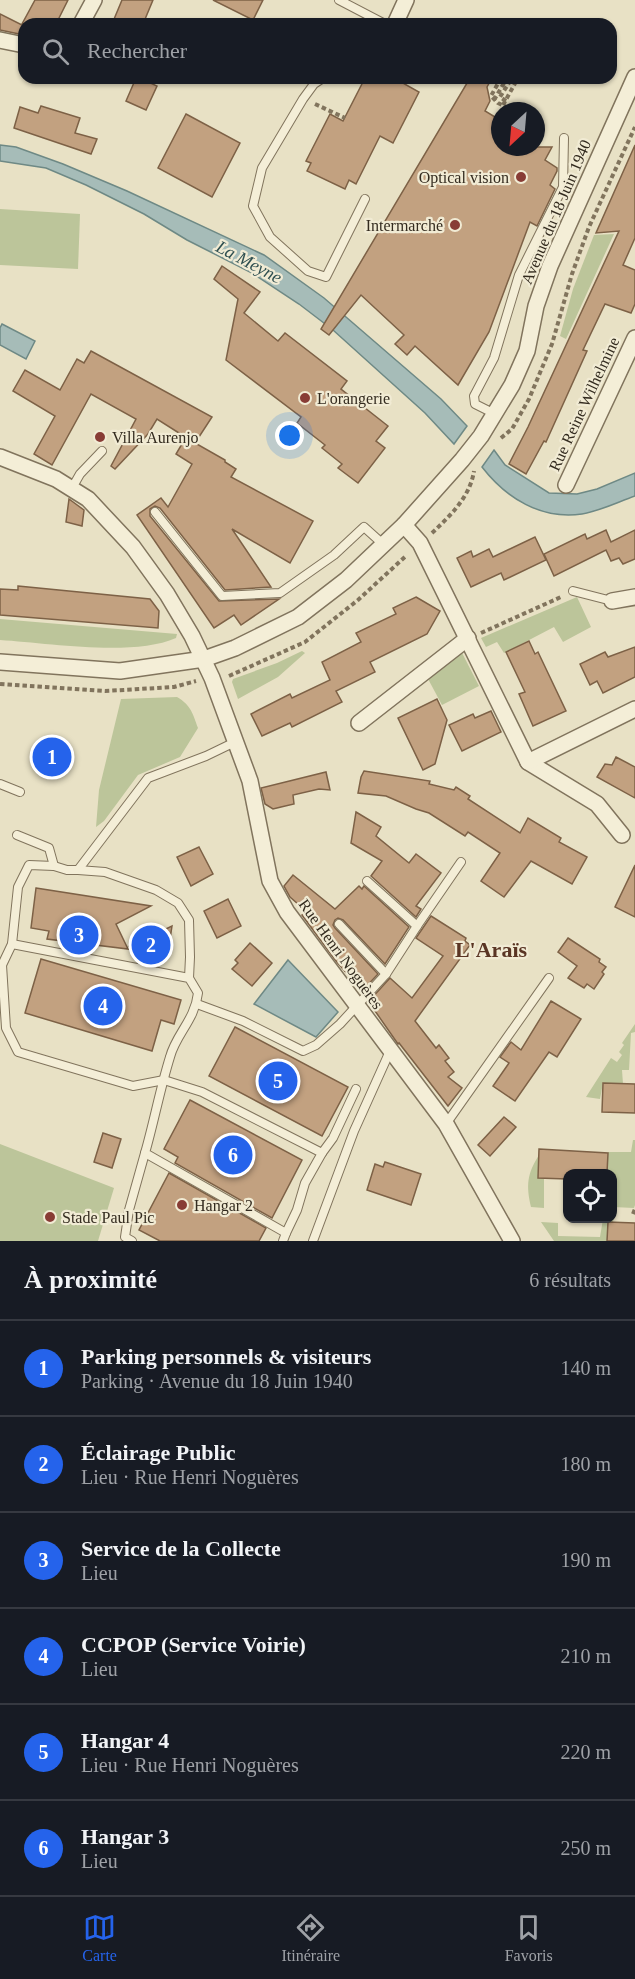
<!DOCTYPE html>
<html lang="fr">
<meta charset="utf-8">
<style>
:root{--surface:#171b24;--page:#20242c;--text:#f1f3f6;--muted:#9ea1a6;--line:#363941;--accent:#2563eb}
body{margin:0;font-family:Georgia,serif;background:var(--page);color:var(--text)}
.controls{position:absolute;right:18px;bottom:18px;display:grid;overflow:hidden;border-radius:12px;box-shadow:0 2px 4px #0004}
.controls button{width:54px;height:54px;display:grid;place-items:center;padding:0;border:0;border-bottom:2px solid var(--line);background:var(--surface);color:var(--text);font:30px sans-serif}
.compass{position:absolute;left:491px;top:102px;width:54px;height:54px;border-radius:50%;background:var(--surface);box-shadow:0 2px 4px #0004;rotate:206deg}
.you{position:absolute;left:290px;top:436px;width:21px;height:21px;margin:-15px;border:4px solid #fff;border-radius:50%;background:#1a73e8;box-shadow:0 0 0 9px #1a73e833}
.badge{display:grid;place-items:center;width:39px;height:39px;border-radius:50%;background:var(--accent);color:#fff;font-size:20px;font-weight:700}
.pin{position:absolute;translate:-50% -50%;border:3px solid #fff;box-shadow:0 2px 6px #0006}
.list{margin:0;padding:0;list-style:none}
h2{display:flex;justify-content:space-between;align-items:center;height:78px;margin:0;padding:0 24px;font-size:26px}
h2 small{font-size:20px;font-weight:400;color:var(--muted)}
.list li{display:grid;grid-template-columns:39px 1fr auto;gap:18px;align-items:center;box-sizing:border-box;height:96px;padding:0 24px;border-top:2px solid var(--line)}
.list b{display:block;font-size:22px;white-space:nowrap}
.list p{margin:0;font-size:20px;white-space:nowrap;color:var(--muted)}
.list em{font-size:20px;font-style:normal;color:var(--muted)}
.icon{flex:none;width:33px;height:33px;fill:none;stroke:currentColor;stroke-width:2;stroke-linecap:round;stroke-linejoin:round}
.map{position:relative;flex:none;width:635px;height:1241px;overflow:hidden}
.search{position:absolute;background:var(--surface);box-shadow:0 2px 4px #0004;left:18px;right:18px;top:18px;height:66px;display:flex;align-items:center;gap:15px;box-sizing:border-box;padding:0 21px;border-radius:18px;color:var(--muted);font-size:22px}
.sheet{height:654px;background:var(--surface)}
nav{display:flex;justify-content:space-around;align-items:center;box-sizing:border-box;height:84px;border-top:2px solid var(--line);background:var(--surface);font-size:16px;color:var(--muted)}
nav a{display:grid;justify-items:center;gap:3px}
nav .on{color:var(--accent)}
.map>svg:first-child{display:block}
.green{fill:#bcc59a}
.water{fill:#a6bcb8;stroke:#6e8985;stroke-width:1.5}
.building{fill:#c2a180;stroke:#7d6146;stroke-width:1.5}
.lines{fill:none;stroke-linecap:round;stroke-linejoin:round}
.lane-casing{stroke:#81745d;stroke-width:10}
.street-casing{stroke:#81745d;stroke-width:18}
.path{stroke:#81745d;stroke-width:4;stroke-dasharray:4.5 3;stroke-linecap:butt}
.lane{stroke:#f4eed7;stroke-width:8}
.street{stroke:#f4eed7;stroke-width:15}
.poi-dot{fill:#883c35;stroke:#f1ebd4;stroke-width:2}
.labels{text-anchor:middle;dominant-baseline:central;stroke-width:4.5;stroke-linejoin:round;paint-order:stroke}
.poi-label{font-size:16px;fill:#332b1f;stroke:#f1ebd4;text-anchor:start}
.street-label{font-size:16px;fill:#332b1f;stroke:#f1ebd4}
.water-label{font-size:18px;font-style:italic;fill:#305051;stroke:#f1ebd4}
.district-label{font-size:22px;font-weight:bold;fill:#5a3524;stroke:#f1ebd4}
</style>
<div class="map">
<svg width="635" height="1241" viewBox="0 0 635 1241">
<rect width="100%" height="100%" fill="#e8e1c5"/>
<g class="green">
<path d="M0 209 80 214 78 269 0 265Z"/>
<path d="M614 234 566 339 560 336 573 289 594 235Z"/>
<path d="M577 597 591 627 563 642 554 627 504 653 497 642 486 647 481 638Z"/>
<path d="M0 619 177 634 176 638C133 657 48 643 0 640Z"/>
<path d="M460 649 479 686 442 705 427 677Z"/>
<path d="M302 651 305 653 278 677 238 699 232 682 233 679 277 663Z"/>
<path d="M177 697C191 705 193 714 198 728L180 757 138 775 104 821 96 827 99 790 121 699Z"/>
<path d="M635 1024V1032L631 1033 629 1070H622L623 1084 603 1083 600 1099 586 1097 611 1058 617 1062 622 1055 619 1052 624 1045 622 1043Z"/>
<path d="M633 1140H635V1205L634 1208 613 1207 612 1174 608 1173V1152H631Z"/>
<path d="M0 1144 114 1188 98 1241H0Z"/>
<path d="M539 1155 538 1178H544V1208L531 1207C526 1185 527 1174 539 1155Z"/>
<path d="M614 1218 607 1241H554L541 1222 558 1223V1236L600 1237 603 1219Z"/>
</g>
<g class="water">
<path d="M0 145 16 147 63 164 127 191 264 255 324 298 441 399 467 426 454 444 425 413 333 330 299 304 252 273 187 240 144 214 86 185 46 168 0 161Z"/>
<path d="M2 324 35 341 26 359 0 345V328Z"/>
<path d="M494 450 505 465 549 493 577 494 597 489 635 473V496C618 502 600 511 582 514 541 520 506 498 482 467Z"/>
<path d="M288 960 338 1012 316 1037 254 1004Z"/>
</g>
<g class="building">
<path d="M35 0H68L56 24H22Z"/>
<path d="M122 0H153L143 24H112Z"/>
<path d="M213 0H263L253 20Z"/>
<path d="M0 14 24 26V35L0 30Z"/>
<path d="M136 78H140L157 86 146 110 126 101Z"/>
<path d="M365 78H394L419 92 393 143 380 136 356 184 349 180 345 189 307 171 311 163 306 161 330 114 343 121Z"/>
<path d="M470 78H492L487 87 490 101 485 111 500 120V147H552L545 160 557 168V171L550 185 555 189 537 226 530 222 489 332 458 385 415 346 407 355 395 344 404 335 361 295 329 335 321 329Z"/>
<path d="M41 106 80 118 75 133 97 139 91 154 14 128 20 107 38 113Z"/>
<path d="M186 114 240 143 212 197 158 168Z"/>
<path d="M635 145V238L623 265 635 270V304L631 313 605 304 583 350 587 351 546 442 544 441 526 474 509 464 528 427 619 231 596 233Z"/>
<path d="M222 266 260 292 244 313 278 341 285 333 347 381 341 389 388 426 376 441 385 448 358 483 338 468 342 464 322 448 325 445 297 423 301 417 226 360 238 299 214 279Z"/>
<path d="M91 351 212 417 195 443 225 460V462L236 469 231 477 313 521 290 563 232 529 271 587 225 590 160 508 155 506 150 509V516L219 601 279 599 241 625 234 615 214 628 137 515 161 498 168 507 192 464 176 454 186 437 190 440 157 419 148 434 115 469 111 466 136 419 91 394 52 465 34 454 55 416 13 391 25 370 60 390 77 359 84 363Z"/>
<path d="M69 499 84 510 82 526 66 522Z"/>
<path d="M606 530 611 542 635 530V559L623 564 619 558 611 561 606 550 554 576 544 554 585 534 587 539Z"/>
<path d="M535 537 546 560 504 580 501 573 471 587 457 558 471 551 473 557 489 549 493 557Z"/>
<path d="M18 586 150 599 159 611 158 628 0 615V589L18 590Z"/>
<path d="M416 597 440 611 427 634 370 662 375 672 336 691 342 702 292 727 290 723 262 736 251 714 290 694 292 698 330 680 322 662 361 642 356 633 396 614 393 608Z"/>
<path d="M529 641 535 654 538 652 566 711 533 726 519 694 525 692 506 652Z"/>
<path d="M635 647V677L603 693 597 681 590 685 580 664 605 652 608 657Z"/>
<path d="M437 699 447 720 435 764 423 770 398 718Z"/>
<path d="M491 711 501 732 462 751 449 725 473 714 475 718Z"/>
<path d="M616 757 635 767V798L597 777 605 764 612 765Z"/>
<path d="M364 771 430 781 429 784 454 790 456 787 470 796 468 799 520 833 528 818 561 838 559 842 587 857 572 884 531 861 504 897 481 881 500 853 468 832 465 836 429 813 416 809 386 796 358 793 361 777Z"/>
<path d="M326 772 330 790 319 789 293 795 294 804 281 807 273 809 265 804 261 788Z"/>
<path d="M356 812 381 827 376 836 409 863 416 854 441 873 416 906 421 909 416 917 371 876 382 861 351 843Z"/>
<path d="M199 847 213 874 191 886 177 857Z"/>
<path d="M635 865V917L615 907Z"/>
<path d="M293 875 335 909 359 886 362 889 364 886 409 927 385 964 343 920 338 918 335 920 333 925 335 928 378 974 362 991 336 961 302 915 306 911 290 897 284 886Z"/>
<path d="M36 888 151 906 116 924 128 949 47 939 49 931 31 928Z"/>
<path d="M228 899 241 926 217 938 204 911Z"/>
<path d="M431 916 466 938 465 941 470 945 415 1021 436 1048 439 1045 449 1058 445 1061 454 1072 448 1077 462 1088 448 1106 399 1043 398 1044 373 1008 375 1006 370 1000 390 978 412 998 443 956 416 938Z"/>
<path d="M172 926 168 952 130 946Z"/>
<path d="M568 938 600 959 599 962 606 967 602 972 604 974 594 989 587 984 584 988 568 978 577 966 558 952Z"/>
<path d="M250 943 272 963 252 986 232 969 238 963 235 960Z"/>
<path d="M41 959 181 1000 174 1024 161 1020 152 1051 25 1013Z"/>
<path d="M551 1001 581 1019 557 1057 549 1052 515 1101 493 1086 509 1063 500 1057 511 1042 521 1050Z"/>
<path d="M235 1027 348 1087 322 1136 209 1076Z"/>
<path d="M603 1083 635 1084V1113L602 1112Z"/>
<path d="M190 1100 302 1160 272 1218 175 1163 178 1157 164 1149Z"/>
<path d="M504 1117 516 1127 490 1156 478 1145Z"/>
<path d="M103 1133 121 1139 112 1168 94 1162Z"/>
<path d="M539 1149 608 1153 607 1173H567V1179L538 1178Z"/>
<path d="M385 1162 421 1174 411 1205 367 1190 375 1164 383 1167Z"/>
<path d="M169 1173 266 1228 259 1241H160L139 1230Z"/>
<path d="M608 1222 635 1223V1241H607Z"/>
</g>
<g class="lines">
<g class="lane-casing">
<g id="lane">
<path d="M339 0 385 24"/>
<path d="M323 78 314 84 303 99 262 168 253 206 270 237 308 271 326 277 365 199"/>
<path d="M495 414 475 404 474 396 494 358 519 275 563 187 564 138"/>
<path d="M72 488 80 474 102 451"/>
<path d="M155 512 222 596 280 593 334 555 364 527 384 545"/>
<path d="M573 591 612 601"/>
<path d="M0 784 20 792"/>
<path d="M17 835 49 848 54 866"/>
<path d="M78 870 105 872 156 890 178 903 189 920 190 957 189 978"/>
<path d="M367 881 417 926"/>
<path d="M339 924 386 974"/>
<path d="M12 944 189 978 198 993C195 1020 176 1034 170 1057 160 1089 154 1122 145 1153L286 1233 283 1241"/>
<path d="M2 965 6 1028 18 1052 133 1086 164 1080 202 1092 322 1153 305 1183 297 1210 286 1233"/>
<path d="M0 966 2 965 12 944 18 887 29 865 54 866 67 870H78L148 778 206 756 235 742"/>
<path d="M197 1004 243 1021 303 1051 316 1045 340 1024 386 974 417 926 461 862"/>
<path d="M446 1124 549 978"/>
<path d="M322 1153 333 1138 356 1089"/>
<path d="M132 1241 125 1237 129 1210 145 1153"/>
<path d="M313 1241 354 1131 390 1051"/>
</g>
</g>
<g class="street-casing">
<g id="street">
<path d="M81 24 94 0"/>
<path d="M395 24 406 0"/>
<path d="M0 40 24 45"/>
<path d="M0 457 56 479 88 499 133 547 167 594 192 636 212 678 250 781 270 881 287 912 446 1124 512 1241"/>
<path d="M566 485 635 338"/>
<path d="M404 525 420 543 528 762 597 804 622 835"/>
<path d="M612 601 635 597"/>
<path d="M0 662 120 671 204 659 235 648 298 617 346 580 404 525 462 460 481 436 512 385 527 351 536 306 550 266 635 77"/>
<path d="M359 723 468 638"/>
<path d="M528 762 635 709"/>
</g>
</g>
<g class="path">
<path d="M501 78 491 96 498 103 514 111"/>
<path d="M494 100 507 78"/>
<path d="M506 101 500 97 512 78"/>
<path d="M315 104 345 118"/>
<path d="M503 105 518 78"/>
<path d="M501 438 512 429 529 399 552 344 572 274 589 227 635 127"/>
<path d="M432 533C450 516 470 497 474 471"/>
<path d="M481 633 561 597"/>
<path d="M229 676 305 642 358 600 407 555"/>
<path d="M0 684 105 691 174 687 196 681"/>
<path d="M633 1214 635 1209"/>
</g>
<use href="#lane" class="lane"/>
<use href="#street" class="street"/>
</g>
<g class="poi-dot">
<circle cx="521" cy="177" r="6"/>
<circle cx="455" cy="225" r="6"/>
<circle cx="305" cy="398" r="6"/>
<circle cx="100" cy="437" r="6"/>
<circle cx="182" cy="1205" r="6"/>
<circle cx="50" cy="1217" r="6"/>
</g>
<g class="labels">
<g class="poi-label">
<text x="509" y="177" text-anchor="end">Optical vision</text>
<text x="443" y="225" text-anchor="end">Intermarché</text>
<text x="317" y="398">L'orangerie</text>
<text x="112" y="437">Villa Aurenjo</text>
<text x="194" y="1205">Hangar 2</text>
<text x="62" y="1217">Stade Paul Pic</text>
</g>
<g class="street-label">
<text transform="translate(556 212) rotate(-67)">Avenue du 18 Juin 1940</text>
<text transform="translate(584 404) rotate(-65)">Rue Reine Wilhelmine</text>
<text transform="translate(341 954) rotate(54)">Rue Henri Noguères</text>
</g>
<g class="water-label">
<text transform="translate(249 262) rotate(28)">La Meyne</text>
</g>
<g class="district-label">
<text x="491" y="949">L'Araïs</text>
</g>
</g>
</svg>
<div class="controls">
<button><svg class="icon" aria-label="locate" viewBox="0 0 24 24"><circle cx="12" cy="12" r="6"/><path d="M12 2v4M12 18v4M2 12h4M18 12h4"/></svg></button>
</div>
<svg class="compass" viewBox="-18 -18 36 36"><path d="M0-13l5 13h-10z" fill="#e53935"/><path d="M0 13l5-13h-10z" fill="#9ea1a6"/></svg>
<div class="you"></div>
<div class="pin badge" style="left:52px;top:757px">1</div>
<div class="pin badge" style="left:151px;top:945px">2</div>
<div class="pin badge" style="left:79px;top:935px">3</div>
<div class="pin badge" style="left:103px;top:1006px">4</div>
<div class="pin badge" style="left:278px;top:1081px">5</div>
<div class="pin badge" style="left:233px;top:1155px">6</div>
<div class="search"><svg class="icon" aria-label="search" viewBox="0 0 24 24"><circle cx="10" cy="10" r="6"/><path d="M15 15l6 6"/></svg>Rechercher</div>
</div>
<section class="sheet">
<h2>À proximité<small>6 résultats</small></h2>
<ul class="list">
<li><span class="badge">1</span><div><b>Parking personnels &amp; visiteurs</b><p>Parking · Avenue du 18 Juin 1940</p></div><em>140 m</em></li>
<li><span class="badge">2</span><div><b>Éclairage Public</b><p>Lieu · Rue Henri Noguères</p></div><em>180 m</em></li>
<li><span class="badge">3</span><div><b>Service de la Collecte</b><p>Lieu</p></div><em>190 m</em></li>
<li><span class="badge">4</span><div><b>CCPOP (Service Voirie)</b><p>Lieu</p></div><em>210 m</em></li>
<li><span class="badge">5</span><div><b>Hangar 4</b><p>Lieu · Rue Henri Noguères</p></div><em>220 m</em></li>
<li><span class="badge">6</span><div><b>Hangar 3</b><p>Lieu</p></div><em>250 m</em></li>
</ul>
</section>
<nav>
<a class="on"><svg class="icon" aria-label="map" viewBox="0 0 24 24"><path d="M3 6l6-2 6 2 6-2v14l-6 2-6-2-6 2zM9 4v14M15 6v14"/></svg>Carte</a>
<a><svg class="icon" aria-label="directions" viewBox="0 0 24 24"><path d="M12 3l9 9-9 9-9-9zM9 14v-3h6M13 9l2 2-2 2"/></svg>Itinéraire</a>
<a><svg class="icon" aria-label="saved" viewBox="0 0 24 24"><path d="M7 4h10v16l-5-4-5 4z"/></svg>Favoris</a>
</nav>
